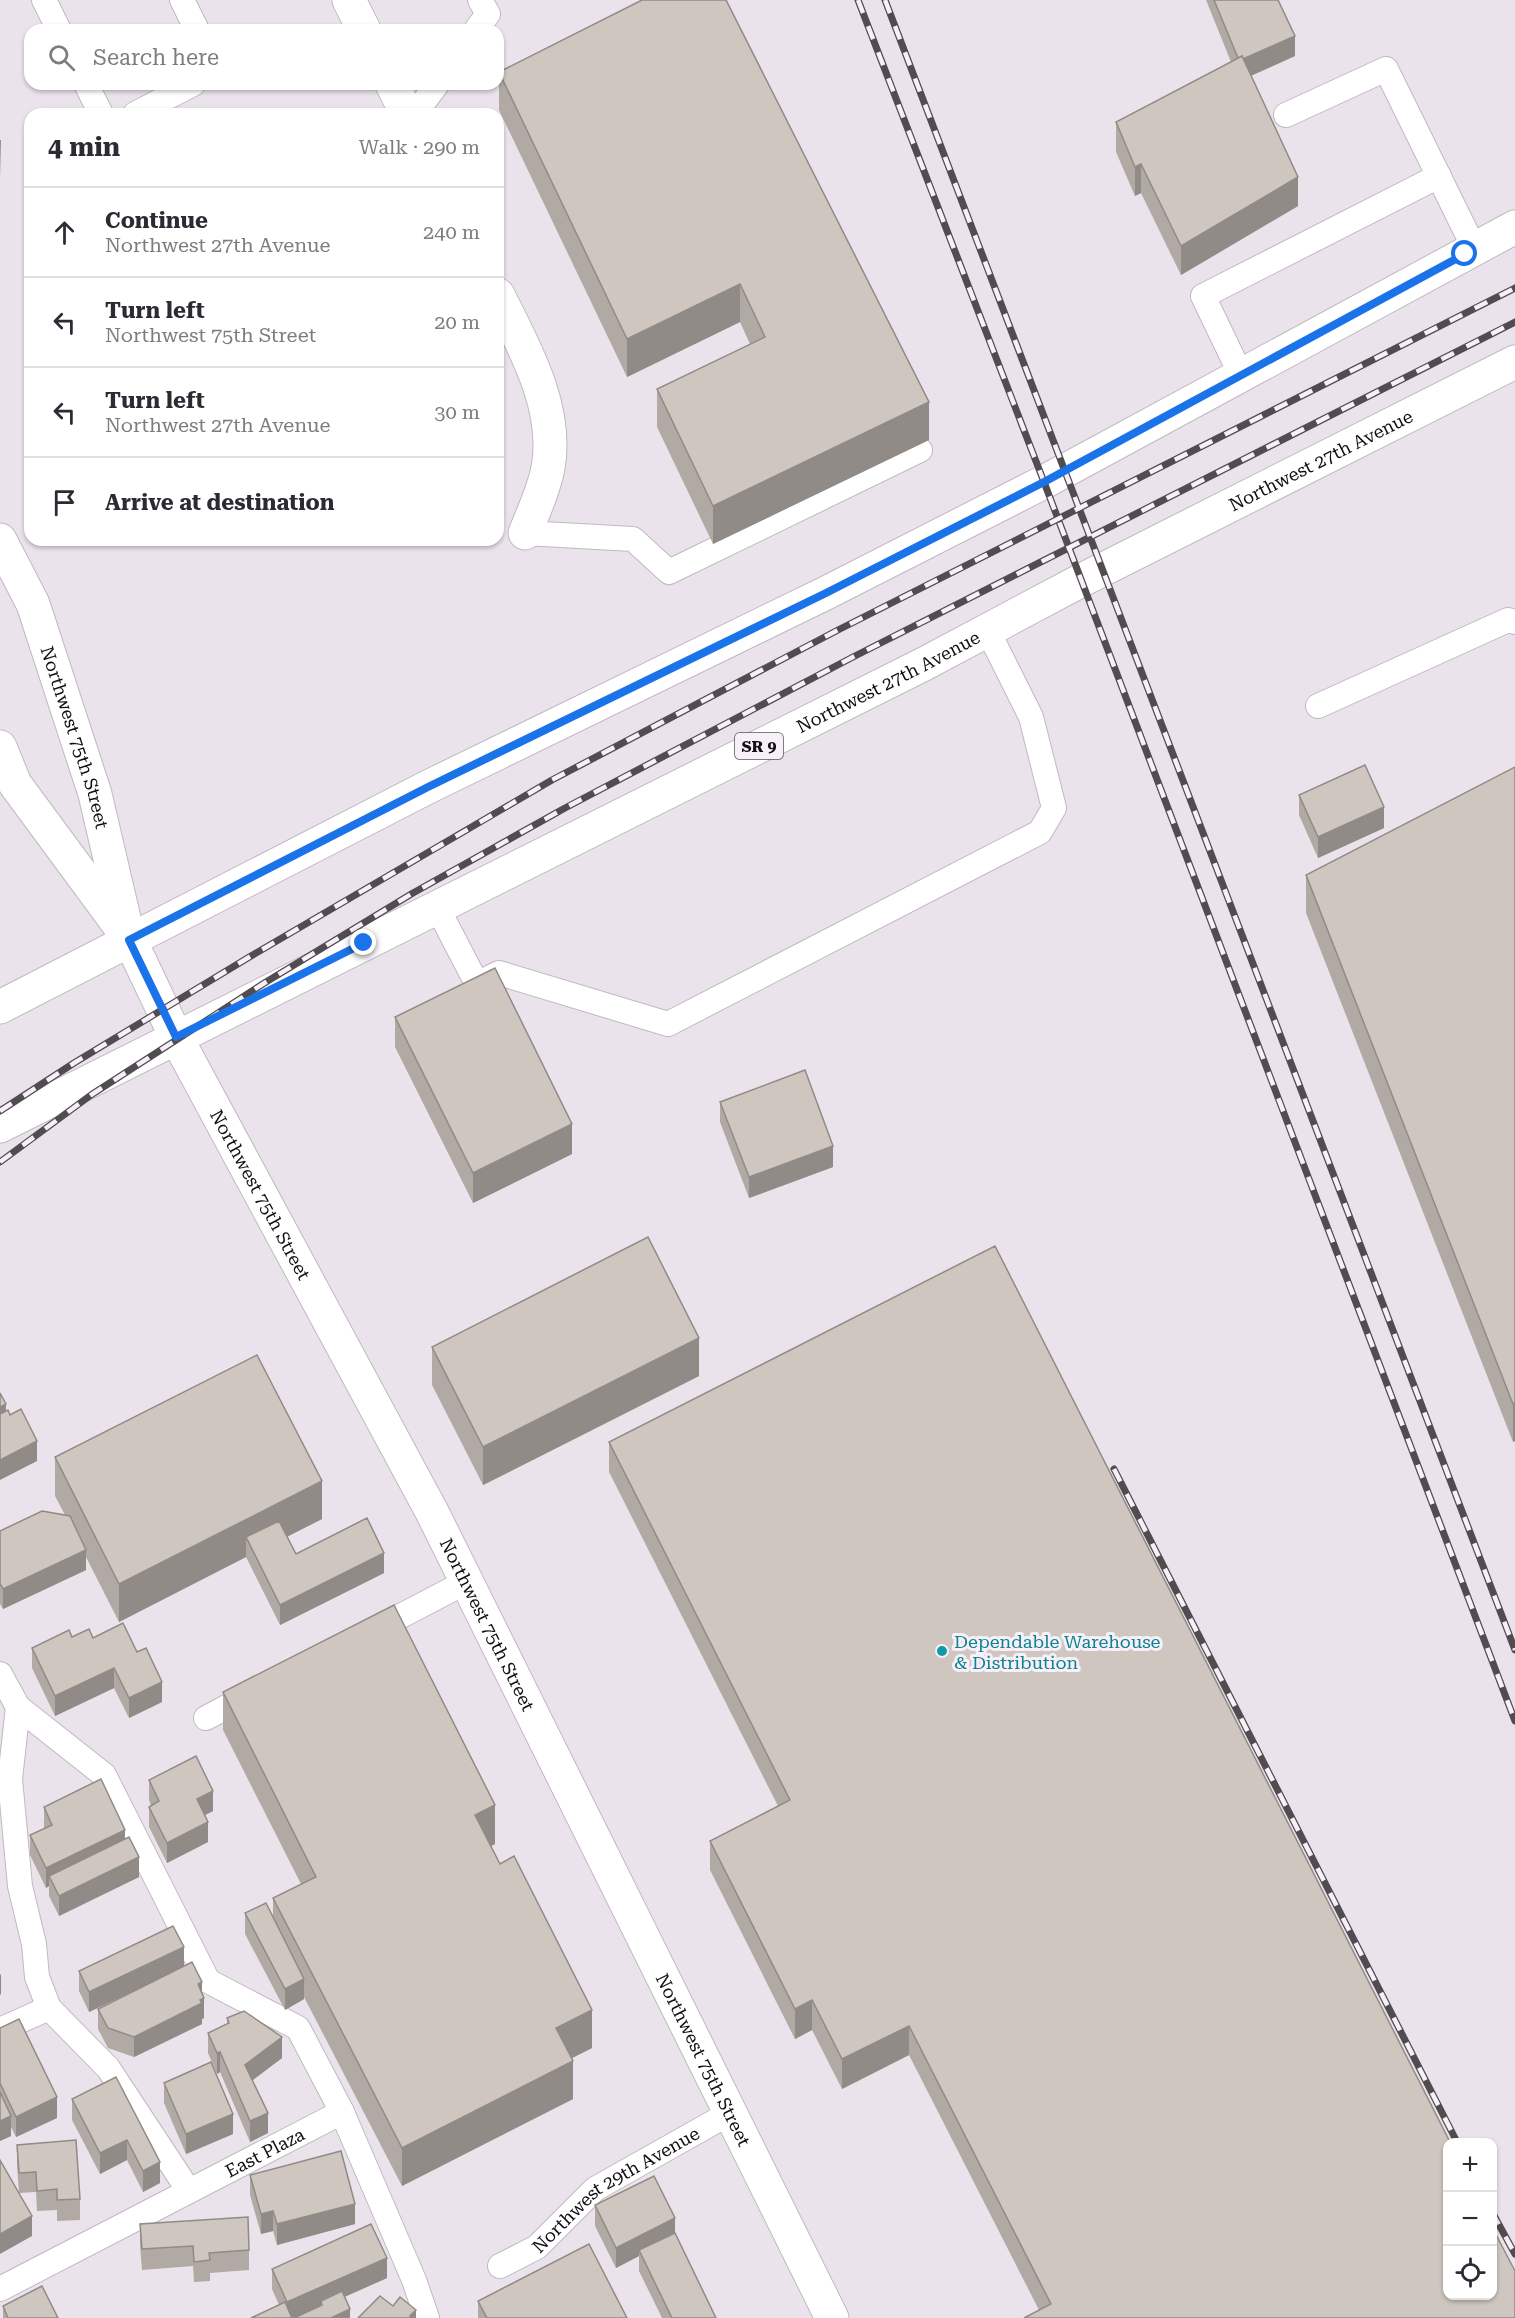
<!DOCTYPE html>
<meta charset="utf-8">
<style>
:root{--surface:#fff;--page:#f2f2f3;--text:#2b2b33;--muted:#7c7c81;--line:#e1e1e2}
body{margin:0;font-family:"Roboto Serif",serif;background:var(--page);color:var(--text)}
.controls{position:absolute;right:18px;bottom:18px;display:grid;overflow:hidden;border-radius:12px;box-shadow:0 2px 4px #0004}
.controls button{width:54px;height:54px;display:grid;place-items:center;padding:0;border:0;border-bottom:2px solid var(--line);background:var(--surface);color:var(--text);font:30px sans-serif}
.stop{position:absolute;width:18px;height:18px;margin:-14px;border:4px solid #1a73e8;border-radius:50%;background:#fff}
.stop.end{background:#1a73e8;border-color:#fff;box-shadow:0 2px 6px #0008}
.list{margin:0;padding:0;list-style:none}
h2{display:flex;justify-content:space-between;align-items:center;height:78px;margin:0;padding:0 24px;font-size:26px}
h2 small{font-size:20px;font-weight:400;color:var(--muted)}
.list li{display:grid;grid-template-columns:39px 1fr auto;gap:18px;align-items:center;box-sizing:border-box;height:90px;padding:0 24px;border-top:2px solid var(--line)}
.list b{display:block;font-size:22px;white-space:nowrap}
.list p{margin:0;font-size:20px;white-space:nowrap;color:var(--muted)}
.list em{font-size:20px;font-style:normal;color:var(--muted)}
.icon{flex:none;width:33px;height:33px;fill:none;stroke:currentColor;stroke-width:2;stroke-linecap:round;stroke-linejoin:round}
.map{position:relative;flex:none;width:1515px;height:2318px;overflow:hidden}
.search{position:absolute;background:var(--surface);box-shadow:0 2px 4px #0004;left:24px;top:24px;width:480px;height:66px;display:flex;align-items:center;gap:15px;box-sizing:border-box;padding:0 21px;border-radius:18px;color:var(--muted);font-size:22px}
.panel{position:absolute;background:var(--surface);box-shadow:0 2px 4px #0004;left:24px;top:108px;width:480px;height:438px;border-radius:18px}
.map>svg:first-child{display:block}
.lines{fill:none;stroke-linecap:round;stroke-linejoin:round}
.service-casing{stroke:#c0b9c1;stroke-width:26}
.minor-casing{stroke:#c0b9c1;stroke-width:35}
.primary-casing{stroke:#c0b9c1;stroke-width:35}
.service{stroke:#fff;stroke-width:24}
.minor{stroke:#fff;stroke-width:33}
.primary{stroke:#fff;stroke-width:33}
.rail-casing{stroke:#504c50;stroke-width:7}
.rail{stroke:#f7f0f9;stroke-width:4.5;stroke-dasharray:14;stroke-linecap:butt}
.wall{fill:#b1aaa4}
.shaded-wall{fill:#908b86}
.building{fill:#cec6bf;stroke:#908b86;stroke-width:1.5}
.route{stroke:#1a73e8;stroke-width:8}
.culture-dot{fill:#0f9aa8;stroke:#f7f0f9;stroke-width:2}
.labels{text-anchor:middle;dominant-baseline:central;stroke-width:6;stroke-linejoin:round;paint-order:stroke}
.shield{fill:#f7f0f9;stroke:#575257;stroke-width:1.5}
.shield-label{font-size:16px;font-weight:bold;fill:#120f12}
.street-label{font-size:18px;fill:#120f12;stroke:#f7f0f9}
.culture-label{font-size:18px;fill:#0d838f;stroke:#f7f0f9;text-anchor:start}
</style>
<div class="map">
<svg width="1515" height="2318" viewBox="0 0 1515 2318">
<rect width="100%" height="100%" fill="#eae3ec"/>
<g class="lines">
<g class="service-casing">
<g id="service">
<path d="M44 0 59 30"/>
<path d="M182 0 197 30"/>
<path d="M476 30 488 14 480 0"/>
<path d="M86 84 101 114"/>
<path d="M135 114 193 84"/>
<path d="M415 114 437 84"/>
<path d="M1286 115 1386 69 1474 248"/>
<path d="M1241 375 1203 296 1439 176"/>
<path d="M525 533 633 539 669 572 920 450"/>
<path d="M1318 706 1508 620 1515 622"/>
<path d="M437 907 476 982 479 983 499 973 668 1024 1040 832 1054 808 1031 717 988 631"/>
<path d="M372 1631 466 1582"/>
<path d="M0 1674 18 1707 104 1775 208 1981 298 2028 342 2112 414 2280 427 2318"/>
<path d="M18 1707 10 1779 20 1886 34 1944 37 1977 49 2008 108 2068 189 2191"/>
<path d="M206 1718 251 1694"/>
<path d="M0 2030 49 2008"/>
<path id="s1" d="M500 2266 537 2247 595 2189 730 2113"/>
<path id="s2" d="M0 2289 342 2112"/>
</g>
</g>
<g class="minor-casing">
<g id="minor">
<path d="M349 0 364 30"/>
<path d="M392 84 407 114"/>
<path d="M498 295C524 347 559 408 548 468 544 490 533 513 525 533"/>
<path id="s3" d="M0 540 33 604 95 794 126 927"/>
<path id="s4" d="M0 747 15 784 130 940 176 1037 432 1512 832 2318"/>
</g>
</g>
<g class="primary-casing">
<g id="primary">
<path d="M0 1007 428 787 826 593 1044 482 1515 227"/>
<path id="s5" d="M0 1126 924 664 1080 581 1515 362"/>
</g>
</g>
<use href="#service" class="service"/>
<use href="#minor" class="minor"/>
<use href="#primary" class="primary"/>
<g class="rail-casing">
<g id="rail">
<path d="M858 0 1044 482 1515 1721"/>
<path d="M885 0 1515 1650"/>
<path d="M0 1111 74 1063 251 956 552 780 838 630 1515 288"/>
<path d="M0 1162 91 1095 266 982 413 893 565 808 853 657 1515 322"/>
<path d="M1114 1469 1457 2142"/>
<path d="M1492 2212 1515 2254"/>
</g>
</g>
<use href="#rail" class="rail"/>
</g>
<g class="wall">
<path d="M1206 0H1278L1295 56 1251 76 1298 206 1181 275 1141 193 1135 196 1116 152V122L1231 62Z"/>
<path d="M499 72 929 440 713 544 657 427V389L750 344 740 322 627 377 499 110Z"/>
<path d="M1515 767 1513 1442 1306 913V875Z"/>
<path d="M1299 795 1384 828 1318 858 1299 815Z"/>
<path d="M395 1017 572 1154 473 1203 395 1047Z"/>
<path d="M720 1102 833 1167 749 1198 720 1122Z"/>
<path d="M432 1347 699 1376 483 1485 432 1385Z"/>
<path d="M609 1442 1450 2142 1039 2310 909 2055 842 2089 812 2030 795 2039 710 1870V1841L778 1806 609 1472Z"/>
<path d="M55 1457 322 1519 287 1537 296 1554 384 1573 280 1625 246 1557 119 1622 86 1557V1570L3 1609 0 1604V1531L65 1515 55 1496Z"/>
<path d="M72 1637 93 1638 162 1702 129 1718 114 1688 55 1716 32 1668V1648Z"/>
<path d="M223 1692 495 1844 491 1846 592 2048 572 2058 573 2099 402 2186 304 1997V1999L285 2010 245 1934V1913L273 1917V1898L301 1884 223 1730Z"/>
<path d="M149 1780 213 1811 205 1815 208 1842 167 1863 149 1827V1807L151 1806 149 1800Z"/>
<path d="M44 1807 125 1839 139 1877 59 1916 49 1896V1886L46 1888 30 1855V1835L44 1829Z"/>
<path d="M184 1966 202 1992 204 2018 202 2019V2024L134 2057 108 2048 98 2029V2009L134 1991 89 2012 79 1991V1971Z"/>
<path d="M227 2018 282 2058 252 2080 268 2133 250 2142 220 2072 217 2074 208 2053V2033L227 2024Z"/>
<path d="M0 2028 57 2118 16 2137 11 2127V2136L0 2141Z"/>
<path d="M116 2077 160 2183 143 2192 127 2160 100 2174 72 2120V2099Z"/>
<path d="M164 2083 233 2134 186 2154 164 2103Z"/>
<path d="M17 2145 80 2199V2220L57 2221V2210L37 2211 36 2192 19 2193 17 2165Z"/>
<path d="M250 2175 355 2224 277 2245 273 2231 261 2234 250 2195Z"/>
<path d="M595 2205 675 2233 716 2318H662L639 2271V2256L616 2268 595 2226Z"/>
<path d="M140 2224 249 2250V2270L210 2273V2281L194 2282 193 2266 142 2270 140 2245Z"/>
<path d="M272 2269 387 2278 344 2297 350 2318H251L279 2305 272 2289Z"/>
<path d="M478 2301 627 2318H478Z"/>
<path d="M3 2306 58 2318H3Z"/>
</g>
<g class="shaded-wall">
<path d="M1295 36V56L1239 81V61Z"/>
<path d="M0 140H1L0 178Z"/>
<path d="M1141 164V193L1135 196V167Z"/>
<path d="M1298 177V206L1181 275V246Z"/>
<path d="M740 284V322L627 377V339Z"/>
<path d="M929 402V440L713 544V506Z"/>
<path d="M1384 807V828L1318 858V837Z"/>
<path d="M572 1124V1154L473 1203V1173Z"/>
<path d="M833 1146V1167L749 1198V1177Z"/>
<path d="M699 1338V1376L483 1485V1447Z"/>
<path d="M1515 1403V1441L1513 1442V1404Z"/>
<path d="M6 1404V1424L0 1427V1407Z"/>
<path d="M37 1441V1461L0 1480V1460Z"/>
<path d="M322 1481V1519L254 1553 246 1537V1557L119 1622V1584Z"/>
<path d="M86 1550V1570L3 1609V1589Z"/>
<path d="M384 1553V1573L280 1625V1605Z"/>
<path d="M114 1668V1688L55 1716V1696Z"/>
<path d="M162 1682V1702L129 1718V1698Z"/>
<path d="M213 1791V1811L197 1819V1799Z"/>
<path d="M495 1805V1844L475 1854V1815Z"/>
<path d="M208 1822V1842L167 1863V1843Z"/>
<path d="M125 1830V1851L49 1876V1886L46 1888V1868Z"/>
<path d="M139 1857V1877L59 1916V1896Z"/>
<path d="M184 1947V1967L89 2012V1992Z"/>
<path d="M1 1974V1994L0 1995V1975Z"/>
<path d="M304 1979V1999L285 2010V1989Z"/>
<path d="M202 1982V1999L204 1998V2018L202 2019V2024L134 2057V2037L198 1984Z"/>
<path d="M812 2000V2030L795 2039V2009Z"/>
<path d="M592 2010V2048L556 2066V2028Z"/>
<path d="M909 2026V2055L842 2089V2059Z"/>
<path d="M282 2037V2058L245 2086V2065Z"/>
<path d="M220 2052V2072L217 2074V2053Z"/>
<path d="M573 2061V2099L402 2186V2148Z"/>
<path d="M57 2097V2118L16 2137V2117Z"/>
<path d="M268 2113V2133L250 2142V2121Z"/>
<path d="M233 2114V2134L186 2154V2134Z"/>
<path d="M11 2116V2136L0 2141V2121Z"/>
<path d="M127 2140V2160L100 2174V2153Z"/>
<path d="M160 2162V2183L143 2192V2171Z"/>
<path d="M355 2204V2224L277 2245V2224Z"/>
<path d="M273 2211V2231L261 2234V2214Z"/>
<path d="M32 2216V2236L0 2254V2234Z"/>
<path d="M675 2218V2238L639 2250V2256L616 2268V2248Z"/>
<path d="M387 2258V2278L322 2307 321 2301V2308L296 2317V2318H287V2302Z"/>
<path d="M350 2309V2318H331Z"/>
<path d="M416 2310V2318H410V2316Z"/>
</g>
<g class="building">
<path d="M642 0H726L929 402 713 506 657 389 765 337 740 284 627 339 499 72Z"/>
<path d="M1214 0H1278L1295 36 1243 59 1242 56 1238 58Z"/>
<path d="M1242 56 1298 177 1181 246 1141 164 1135 167 1116 122Z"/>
<path d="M1365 765 1384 807 1318 837 1299 795Z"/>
<path d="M1515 767V1403L1513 1404 1306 875Z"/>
<path d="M495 968 572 1124 473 1173 395 1017Z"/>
<path d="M805 1070 833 1146 749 1177 720 1102Z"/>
<path d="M648 1237 699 1338 483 1447 432 1347Z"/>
<path d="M995 1246 1450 2142H1448V2295H1492V2227L1515 2271V2318H1024L1051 2304 909 2026 842 2059 812 2000 795 2009 710 1841 790 1800 609 1442Z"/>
<path d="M257 1355 322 1481 119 1584 55 1457Z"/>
<path d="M0 1393 6 1404 0 1407Z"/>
<path d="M21 1409 37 1441 0 1460V1414L8 1410 10 1415Z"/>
<path d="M42 1511 70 1516 86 1550 3 1589 0 1583V1531Z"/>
<path d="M367 1518 384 1553 280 1605 246 1537 279 1521 296 1554Z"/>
<path d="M394 1605 495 1805 475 1815 500 1864 514 1856 592 2010 556 2028 573 2061 402 2148 273 1898 316 1877 223 1692Z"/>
<path d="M123 1623 137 1652 146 1648 162 1682 129 1698 114 1668 55 1696 32 1648 69 1630 72 1637 89 1629 93 1638Z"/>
<path d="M196 1756 213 1791 197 1799 208 1822 167 1843 149 1807 159 1801 149 1780Z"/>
<path d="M101 1779 125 1830 46 1868 30 1835 52 1825 44 1807Z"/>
<path d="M129 1837 139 1857 59 1896 49 1876Z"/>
<path d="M266 1903 304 1979 285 1989 245 1913Z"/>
<path d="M173 1926 184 1947 89 1992 79 1971Z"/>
<path d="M192 1962 202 1982 198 1984 204 1998 200 2000 202 2003 134 2037 108 2028 98 2009Z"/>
<path d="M244 2011 282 2037 245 2065 268 2113 250 2121 220 2052 217 2053 208 2033 229 2023 227 2018Z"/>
<path d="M19 2019 57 2097 16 2117 0 2083V2028Z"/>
<path d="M211 2062 233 2114 186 2134 164 2083Z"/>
<path d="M116 2077 160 2162 143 2171 127 2140 100 2153 72 2099Z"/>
<path d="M0 2092 11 2116 0 2121Z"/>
<path d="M76 2140 80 2199 57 2200V2189L37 2191 36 2172 19 2173 17 2145Z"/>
<path d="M341 2151 355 2204 277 2224 273 2211 261 2214 250 2175Z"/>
<path d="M0 2160 32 2216 0 2234Z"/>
<path d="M654 2176 675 2218 616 2248 595 2205Z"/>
<path d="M248 2217 249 2250 209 2253 210 2260 194 2262 193 2246 142 2249 140 2224Z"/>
<path d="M371 2224 387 2258 287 2302 272 2269Z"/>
<path d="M675 2233 716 2318H672L639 2250Z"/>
<path d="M589 2244 627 2318H487L478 2301Z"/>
<path d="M42 2286 58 2318H8L3 2306Z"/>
<path d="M342 2291 350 2309 331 2318H296V2317L322 2305 321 2301Z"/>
<path d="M380 2296 393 2306 400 2297 416 2310 410 2316 412 2318H358Z"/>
<path d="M285 2302 292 2318H251Z"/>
</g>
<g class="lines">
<path class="route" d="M364 943 176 1037 129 940 428 787 826 593 1044 482 1465 254"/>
</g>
<circle class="culture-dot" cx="942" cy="1651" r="6"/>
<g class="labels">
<rect class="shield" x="735" y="733" width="48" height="26" rx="4.5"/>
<g class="shield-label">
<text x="759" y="746">SR 9</text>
</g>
<g class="street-label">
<text stroke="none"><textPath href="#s5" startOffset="1479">Northwest 27th Avenue</textPath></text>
<text stroke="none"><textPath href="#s5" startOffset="993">Northwest 27th Avenue</textPath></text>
<text stroke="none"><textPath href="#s3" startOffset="212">Northwest 75th Street</textPath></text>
<text stroke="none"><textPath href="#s4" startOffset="520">Northwest 75th Street</textPath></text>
<text stroke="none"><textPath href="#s4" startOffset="1006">Northwest 75th Street</textPath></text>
<text stroke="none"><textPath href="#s4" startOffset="1492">Northwest 75th Street</textPath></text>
<text stroke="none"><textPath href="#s2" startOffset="298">East Plaza</textPath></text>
<text stroke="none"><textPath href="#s1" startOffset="140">Northwest 29th Avenue</textPath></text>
</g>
<g class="culture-label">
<text x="954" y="1641">Dependable Warehouse<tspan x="954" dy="21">&amp; Distribution</tspan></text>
</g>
</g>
</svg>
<div class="controls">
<button>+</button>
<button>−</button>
<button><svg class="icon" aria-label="locate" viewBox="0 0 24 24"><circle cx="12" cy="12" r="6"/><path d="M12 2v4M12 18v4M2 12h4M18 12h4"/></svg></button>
</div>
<div class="stop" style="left:1465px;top:254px"></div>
<div class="stop end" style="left:364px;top:943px"></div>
<div class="search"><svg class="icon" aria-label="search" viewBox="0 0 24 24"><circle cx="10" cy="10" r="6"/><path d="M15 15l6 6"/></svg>Search here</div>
<section class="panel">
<h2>4 min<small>Walk · 290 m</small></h2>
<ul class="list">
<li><svg class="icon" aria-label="ahead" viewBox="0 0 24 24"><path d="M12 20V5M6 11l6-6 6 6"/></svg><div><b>Continue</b><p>Northwest 27th Avenue</p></div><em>240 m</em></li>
<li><svg class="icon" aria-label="left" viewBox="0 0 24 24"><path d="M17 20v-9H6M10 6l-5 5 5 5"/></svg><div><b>Turn left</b><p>Northwest 75th Street</p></div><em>20 m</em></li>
<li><svg class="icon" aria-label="left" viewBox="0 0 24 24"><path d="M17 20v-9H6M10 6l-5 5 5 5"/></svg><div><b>Turn left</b><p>Northwest 27th Avenue</p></div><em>30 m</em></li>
<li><svg class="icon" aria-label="arrive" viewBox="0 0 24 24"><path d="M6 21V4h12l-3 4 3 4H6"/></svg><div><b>Arrive at destination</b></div></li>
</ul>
</section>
</div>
